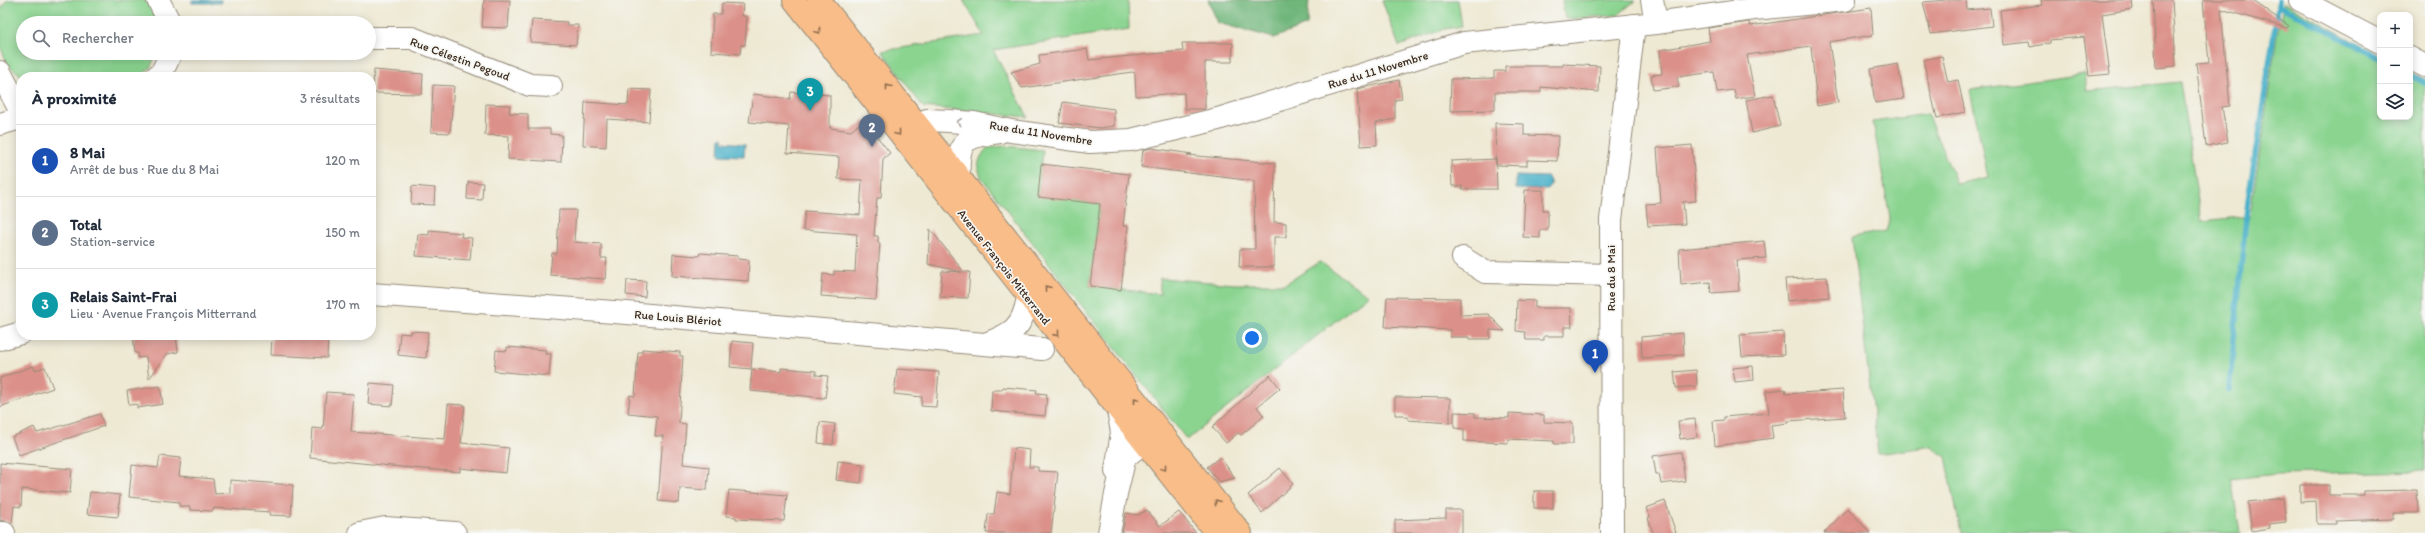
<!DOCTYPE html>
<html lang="fr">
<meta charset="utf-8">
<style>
:root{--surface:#fff;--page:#f2f2f3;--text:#1f2937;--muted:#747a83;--line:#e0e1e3;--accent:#ea580c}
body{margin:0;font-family:Itim,sans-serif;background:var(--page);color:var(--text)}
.controls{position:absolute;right:12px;top:12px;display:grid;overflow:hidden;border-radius:8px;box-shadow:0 2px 10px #0003}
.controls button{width:36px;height:36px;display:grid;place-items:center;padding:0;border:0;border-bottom:1px solid var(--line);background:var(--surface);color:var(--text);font:20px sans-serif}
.you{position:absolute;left:1252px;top:338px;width:14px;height:14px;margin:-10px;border:3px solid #fff;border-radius:50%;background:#1a73e8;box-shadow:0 0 0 6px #1a73e833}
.badge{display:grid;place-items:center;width:26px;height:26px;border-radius:50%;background:var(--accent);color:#fff;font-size:13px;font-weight:700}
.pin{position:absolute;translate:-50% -33px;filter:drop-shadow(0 1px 2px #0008)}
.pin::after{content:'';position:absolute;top:21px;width:14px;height:12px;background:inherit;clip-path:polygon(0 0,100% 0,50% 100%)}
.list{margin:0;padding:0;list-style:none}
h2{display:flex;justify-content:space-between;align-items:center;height:52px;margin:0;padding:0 16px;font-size:17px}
h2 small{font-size:13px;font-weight:400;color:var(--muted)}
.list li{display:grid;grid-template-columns:26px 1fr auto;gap:12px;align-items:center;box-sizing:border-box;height:72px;padding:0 16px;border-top:1px solid var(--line)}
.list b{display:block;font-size:15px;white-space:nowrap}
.list p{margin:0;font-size:13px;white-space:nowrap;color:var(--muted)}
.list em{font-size:13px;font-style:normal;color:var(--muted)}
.icon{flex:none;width:22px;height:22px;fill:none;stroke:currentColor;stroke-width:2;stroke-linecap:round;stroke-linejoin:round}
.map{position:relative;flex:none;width:2425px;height:533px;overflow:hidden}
.search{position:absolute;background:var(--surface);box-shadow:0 2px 10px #0003;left:16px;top:16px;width:360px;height:44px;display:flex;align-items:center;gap:10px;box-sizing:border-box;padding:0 14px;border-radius:22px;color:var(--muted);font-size:15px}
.panel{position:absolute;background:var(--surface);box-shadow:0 2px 10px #0003;left:16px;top:72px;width:360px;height:268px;border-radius:16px}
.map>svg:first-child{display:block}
.green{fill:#8ad490;stroke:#627f57}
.forest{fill:#6fb67a;stroke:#55704c}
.water{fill:#4ab1c9;stroke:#426e74}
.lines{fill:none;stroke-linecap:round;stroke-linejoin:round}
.stream{stroke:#4ab1c9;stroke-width:5.5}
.building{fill:#db9189}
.minor-casing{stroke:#948a78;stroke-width:24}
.major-casing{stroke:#948a78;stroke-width:24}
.minor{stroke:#fff;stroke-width:22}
.major{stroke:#f8bd89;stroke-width:22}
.oneway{stroke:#906c4e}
.oneway2{stroke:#a79f9a}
.labels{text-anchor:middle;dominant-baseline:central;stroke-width:3.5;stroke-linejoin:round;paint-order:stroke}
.street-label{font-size:12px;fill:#3b2a1e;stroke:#f6f6f2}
</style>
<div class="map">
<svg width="2425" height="533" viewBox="0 0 2425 533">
<rect width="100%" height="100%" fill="#f6f6f2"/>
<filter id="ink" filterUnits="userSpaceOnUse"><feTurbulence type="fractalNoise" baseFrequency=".025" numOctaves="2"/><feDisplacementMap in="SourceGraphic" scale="8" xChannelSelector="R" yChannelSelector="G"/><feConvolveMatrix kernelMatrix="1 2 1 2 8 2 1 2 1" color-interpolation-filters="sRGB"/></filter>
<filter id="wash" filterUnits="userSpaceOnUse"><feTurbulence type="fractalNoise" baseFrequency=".012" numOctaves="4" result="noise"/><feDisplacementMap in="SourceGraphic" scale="16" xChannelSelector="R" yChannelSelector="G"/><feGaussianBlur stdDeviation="0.9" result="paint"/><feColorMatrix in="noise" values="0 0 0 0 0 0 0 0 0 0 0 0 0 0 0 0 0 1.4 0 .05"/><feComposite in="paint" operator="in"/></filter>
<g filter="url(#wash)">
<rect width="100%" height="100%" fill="#eee9d3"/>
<g class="green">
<path d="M7 0H143L150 4 157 23H23V53H157L150 68 139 77H23L8 65 0 46V11Z"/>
<path d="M963 0H1128L1129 29 993 50 1028 117 923 107 882 51 984 35Z"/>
<path d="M1382 0H1458L1462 26 1445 29 1399 46Z"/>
<path d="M1562 0H1636L1618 15 1565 19Z"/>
<path d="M2285 3 2380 56V117H2410V72L2425 80V471L2277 474 2231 479 2240 533H1961L1946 457 1932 446 1878 454 1852 237 1886 231 1890 218 1873 122 1927 114 1957 184 1988 177 1970 90 2085 74 2087 91 2180 82 2201 221 2250 216 2277 35Z"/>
<path d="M1005 146 1043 150 1038 196 1100 204 1090 286 1160 294V278L1235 284H1285L1320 262 1368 295 1187 440 981 177C976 164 979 158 987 148Z"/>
</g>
<path class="forest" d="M1208 0H1309L1307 25 1274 38 1218 23Z"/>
<g class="water">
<rect x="192" y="0" width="29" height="3"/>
<path d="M720 138H723V142L745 144 744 156 719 155Z"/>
<path d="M1516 176 1548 177 1551 184 1547 190 1516 189Z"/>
</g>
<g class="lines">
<g class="stream">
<path d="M2278 5 2380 58"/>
<path d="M2410 75 2425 83"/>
<path d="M2229 390 2247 207 2279 1"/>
</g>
</g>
<g id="blocks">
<g class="building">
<path d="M484 0H510L508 28 482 27Z"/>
<path d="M1947 0H1966L1967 10 1990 8 1992 26 1931 34 1923 2Z"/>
<path d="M2041 0H2132L2133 9 2102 14 2110 74 2089 76 2084 37 2050 40V43L2030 47 2029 42 2004 45 2000 10 2042 5Z"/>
<path d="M2153 0H2172L2176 66 2156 68Z"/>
<path d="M2203 0H2252L2289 26 2287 28 2221 9 2230 106 2222 107 2228 142 2206 146 2196 63 2209 62Z"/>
<path d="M722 3 743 4 742 16H747L745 45H741L740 54 711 52 713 14H721Z"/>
<path d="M1871 8 1873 35 1829 42 1838 102 1817 106 1811 46 1747 55 1755 96 1736 99 1734 90 1717 92 1714 72 1677 77 1679 87 1653 90 1651 75 1662 74 1660 50 1710 41 1708 28 1749 22 1750 26Z"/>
<path d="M532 20 567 22V25H578L576 45 530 42Z"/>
<path d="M1182 43H1233L1232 62H1205V109H1185L1184 93 1136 96 1135 73 1132 72 1022 88 1011 72 1040 64 1039 55 1087 49 1089 60 1183 51Z"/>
<path d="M1942 56 1948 82 1958 80 1965 112 1937 118 1923 60Z"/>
<path d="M1563 64 1600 66 1599 92 1541 87V92H1495V110L1450 111 1451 79 1494 78V71H1505V66H1563Z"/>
<path d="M1898 64 1904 99 1875 103 1870 69Z"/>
<path d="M374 70 423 74 422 94 373 93Z"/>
<path d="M1399 80 1402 99 1395 100V119L1376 123 1377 145 1361 146 1357 89Z"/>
<path d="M433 85 454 86 450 133 431 132Z"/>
<path d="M629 89 651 90 649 122 607 119 606 147 583 145 585 102 628 105Z"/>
<path d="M791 92 830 95V128L851 131 864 120 890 153 883 159 881 198H877L874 236H878V243H880L876 300 821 296 823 274 834 275V271L855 272 857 234 803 230 805 211 860 215 862 180 838 179 839 157 787 153 789 126 749 122 753 94 790 99Z"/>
<path d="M1773 95 1780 126 1752 133 1746 100Z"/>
<path d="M1063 102 1114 109V126L1100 128 1059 123Z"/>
<path d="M486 104 510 105 509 113 528 114V129H550V134L562 135 561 162 508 159 509 136 485 135Z"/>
<path d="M1495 123 1524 124V135L1558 136 1557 161 1527 160V166L1496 165Z"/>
<path d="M1692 145 1696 201 1683 202 1685 224 1648 226 1646 204 1661 203 1657 148Z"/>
<path d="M1151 148 1192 154 1187 155 1275 163 1274 222 1286 223V237H1274V267H1239L1240 249H1255L1254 181 1141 167 1143 150Z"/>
<path d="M1496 159 1497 189H1462V186H1452L1451 161Z"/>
<path d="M1041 164 1129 174 1123 226H1128L1121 290 1090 286 1100 204 1038 197Z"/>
<path d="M468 182 483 183 482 200 467 199Z"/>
<path d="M412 186 435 188 434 205 411 204Z"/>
<path d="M1525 190H1543V210H1548V230H1540V238L1523 237Z"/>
<path d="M559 210H576L574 242 601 244V258H607L605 279 550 275 552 253 557 254Z"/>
<path d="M930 229 964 272H970L968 298 940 297 942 271 962 272 928 264Z"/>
<path d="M429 230 462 233 461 237 472 238 470 260 416 256 418 234 429 235Z"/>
<path d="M1764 241 1766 258 1737 260 1739 291 1711 293 1710 282 1681 285 1679 249Z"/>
<path d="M700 253 738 256V259L749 260 748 281 672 276 673 254 699 256Z"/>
<path d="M1827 277 1829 297 1787 301 1785 279Z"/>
<path d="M627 280 646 281 645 297 626 295Z"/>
<path d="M1387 297 1460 298V315L1488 314 1505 331 1490 330V339H1469V337H1450V330L1385 327Z"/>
<path d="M1517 300 1535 301V308H1571L1572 327H1564V336H1544V340H1526L1525 332 1516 331Z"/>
<path d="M411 331 428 332 426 358 398 355 400 333 411 334Z"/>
<path d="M1783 332 1784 355 1742 357 1740 335Z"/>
<path d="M1683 333 1684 355 1642 358 1641 337Z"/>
<path d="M133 335H176L178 352 167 354 149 379 146 357 138 358V353H135Z"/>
<path d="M272 335 328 336 327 358 271 355Z"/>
<path d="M732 341 753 343 751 369 730 367Z"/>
<path d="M507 347 546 350 545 354H551L549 376 494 371 496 350 507 351Z"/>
<path d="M642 349 680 352V356H683L679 423 686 424 683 464 709 467 707 490 680 488 679 503 658 501 663 436H655L657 416 628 413 630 395 635 396 638 352H642Z"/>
<path d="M33 366 35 370 45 367 53 388 0 407V378Z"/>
<path d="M1753 366 1754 380 1735 382 1733 368Z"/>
<path d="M781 368 816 371V375L828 376 825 398 750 391 752 369 781 372Z"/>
<path d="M897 369 939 372 936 407 921 406 922 397 894 394Z"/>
<path d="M1696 370 1697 386 1676 388 1674 372Z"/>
<path d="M1270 375 1280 388 1257 407 1264 416 1241 435 1238 433 1226 443 1212 427Z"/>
<path d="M370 383 394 385 392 406 368 404Z"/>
<path d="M160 386 163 404 137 408V404L129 405 127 391Z"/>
<path d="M1003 387 1037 390 1036 393 1047 394 1045 416 991 411 992 390H1002Z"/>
<path d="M1785 389 1786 394 1843 390 1845 417 1788 421 1789 423 1771 425 1773 438 1715 446 1713 421 1724 420V417L1769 413 1766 391Z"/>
<path d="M326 392 354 394 351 432 445 439 448 404 465 405 461 443 509 448 506 473 460 468V472L412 468 310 458 312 428 323 429Z"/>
<path d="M1395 397 1450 398V423L1408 420V417H1404V415H1395Z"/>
<path d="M1454 412 1475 413V417L1509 418V413L1544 415V422L1573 423V444H1554V441L1508 439V443L1464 441V429L1454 428Z"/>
<path d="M100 414 104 426 19 455 12 437 34 427 37 433Z"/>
<path d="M1695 419 1697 437 1680 439 1678 421Z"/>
<path d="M820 422 835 424 833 445 818 443Z"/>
<path d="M1014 448 1030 450 1029 467H1038V471L1058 472 1051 533H986L988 514H994L997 492 1010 494Z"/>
<path d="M1681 452 1685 481 1661 484 1659 474H1656L1653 456Z"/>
<path d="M160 456 181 458 179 476 213 479 215 494 230 493V480L293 485 291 516 269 515 270 512 214 508 213 511 190 510V507L179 506V502L129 497 132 465 158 468Z"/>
<path d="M1220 457 1235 478 1219 482 1207 467Z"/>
<path d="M838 461 863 464 861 483 836 480Z"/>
<path d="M0 463 72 469 70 493 22 489 21 507 14 506 12 523 0 520Z"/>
<path d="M1280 468 1293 484 1262 513 1248 495Z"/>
<path d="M2300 485H2329V495H2364V491L2417 490 2418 513H2393V519L2336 521V524H2317L2316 501 2300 502Z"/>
<path d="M729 490 787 495 784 521 736 519V517L726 516Z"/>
<rect x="1534" y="491" width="19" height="17"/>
<path d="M90 492 120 495 118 517 87 514Z"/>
<path d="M2283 498 2286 522 2269 524 2270 528 2252 531 2248 502Z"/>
<path d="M1665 501 1676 533H1653L1648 518 1650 517 1646 508Z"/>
<path d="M1848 508 1870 533H1824Z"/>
<path d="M1147 510 1160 526 1179 512 1196 533H1122L1126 513 1138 515Z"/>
<path d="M1446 510H1462V533H1395V520L1446 518Z"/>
</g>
</g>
</g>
<g filter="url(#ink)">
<use href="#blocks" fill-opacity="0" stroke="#948a78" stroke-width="1"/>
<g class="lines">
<g class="minor-casing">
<g id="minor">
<path d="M158 0 170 23"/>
<path d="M1652 0 1656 23"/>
<path d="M2300 0 2380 42"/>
<path d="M369 38H412L530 85 551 86"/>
<path d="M2410 58 2425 66"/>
<path d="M0 72 21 112"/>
<path d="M156 77 162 72 171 53"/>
<path d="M0 124 21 118"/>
<path d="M918 124 927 120 949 121 974 123 1011 131 1090 142 1131 140 1218 119 1464 43 1656 23 1754 9 1845 0"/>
<path d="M959 176C957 140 965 136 1000 132"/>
<path d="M1463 258 1485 272 1611 275"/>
<path d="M371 294 627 313 1042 349"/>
<path d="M0 339 21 333"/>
<path d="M985 344C1013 334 1023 327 1028 297"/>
<path d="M1116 471 1122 432 1118 410"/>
<path d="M0 533H4"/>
<path d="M360 533 385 528 455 533"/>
<path d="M1109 533 1116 494 1125 457 1144 442"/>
<path d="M1612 533 1611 220 1634 25"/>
</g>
</g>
<g class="major-casing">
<g id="major">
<path d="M794 0 1216 533"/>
<path d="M819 0 1241 533"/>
</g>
</g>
<use href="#minor" class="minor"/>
<use href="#major" class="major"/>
</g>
<defs><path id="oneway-chevron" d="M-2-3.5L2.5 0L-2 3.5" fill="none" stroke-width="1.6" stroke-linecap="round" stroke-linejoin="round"/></defs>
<g class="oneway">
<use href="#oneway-chevron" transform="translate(818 31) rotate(52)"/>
<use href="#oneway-chevron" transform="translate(888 87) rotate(-128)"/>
<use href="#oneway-chevron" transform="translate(898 133) rotate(52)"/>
<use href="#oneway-chevron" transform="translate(1047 288) rotate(-128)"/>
<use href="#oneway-chevron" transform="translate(1057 334) rotate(51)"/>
<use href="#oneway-chevron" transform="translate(1136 400) rotate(-128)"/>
<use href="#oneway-chevron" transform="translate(1164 468) rotate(52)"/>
<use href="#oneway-chevron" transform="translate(1217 502) rotate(-128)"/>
</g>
<use class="oneway2" href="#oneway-chevron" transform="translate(959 122) rotate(-176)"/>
</g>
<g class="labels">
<g class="street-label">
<text transform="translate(460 59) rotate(20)">Rue Célestin Pegoud</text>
<text transform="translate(1378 70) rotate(-17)">Rue du 11 Novembre</text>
<text transform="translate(1041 133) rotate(9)">Rue du 11 Novembre</text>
<text transform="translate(1004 267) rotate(52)">Avenue François Mitterrand</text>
<text transform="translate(1611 278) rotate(-90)">Rue du 8 Mai</text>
<text transform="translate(678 318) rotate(5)">Rue Louis Blériot</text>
</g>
</g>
</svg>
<div class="controls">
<button>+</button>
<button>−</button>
<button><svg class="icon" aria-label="layers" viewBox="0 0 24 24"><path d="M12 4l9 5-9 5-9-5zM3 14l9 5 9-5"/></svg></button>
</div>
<div class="you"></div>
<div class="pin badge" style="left:1595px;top:373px;background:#1a4fb4">1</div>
<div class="pin badge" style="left:872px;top:147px;background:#5c6f8a">2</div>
<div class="pin badge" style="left:810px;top:111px;background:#0f9aa8">3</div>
<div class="search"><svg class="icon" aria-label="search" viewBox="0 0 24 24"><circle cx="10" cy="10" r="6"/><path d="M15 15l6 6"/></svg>Rechercher</div>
<section class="panel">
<h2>À proximité<small>3 résultats</small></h2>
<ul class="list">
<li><span class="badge" style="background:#1a4fb4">1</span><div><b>8 Mai</b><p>Arrêt de bus · Rue du 8 Mai</p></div><em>120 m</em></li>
<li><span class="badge" style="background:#5c6f8a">2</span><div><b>Total</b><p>Station-service</p></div><em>150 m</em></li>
<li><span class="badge" style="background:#0f9aa8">3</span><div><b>Relais Saint-Frai</b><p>Lieu · Avenue François Mitterrand</p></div><em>170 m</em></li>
</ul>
</section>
</div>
